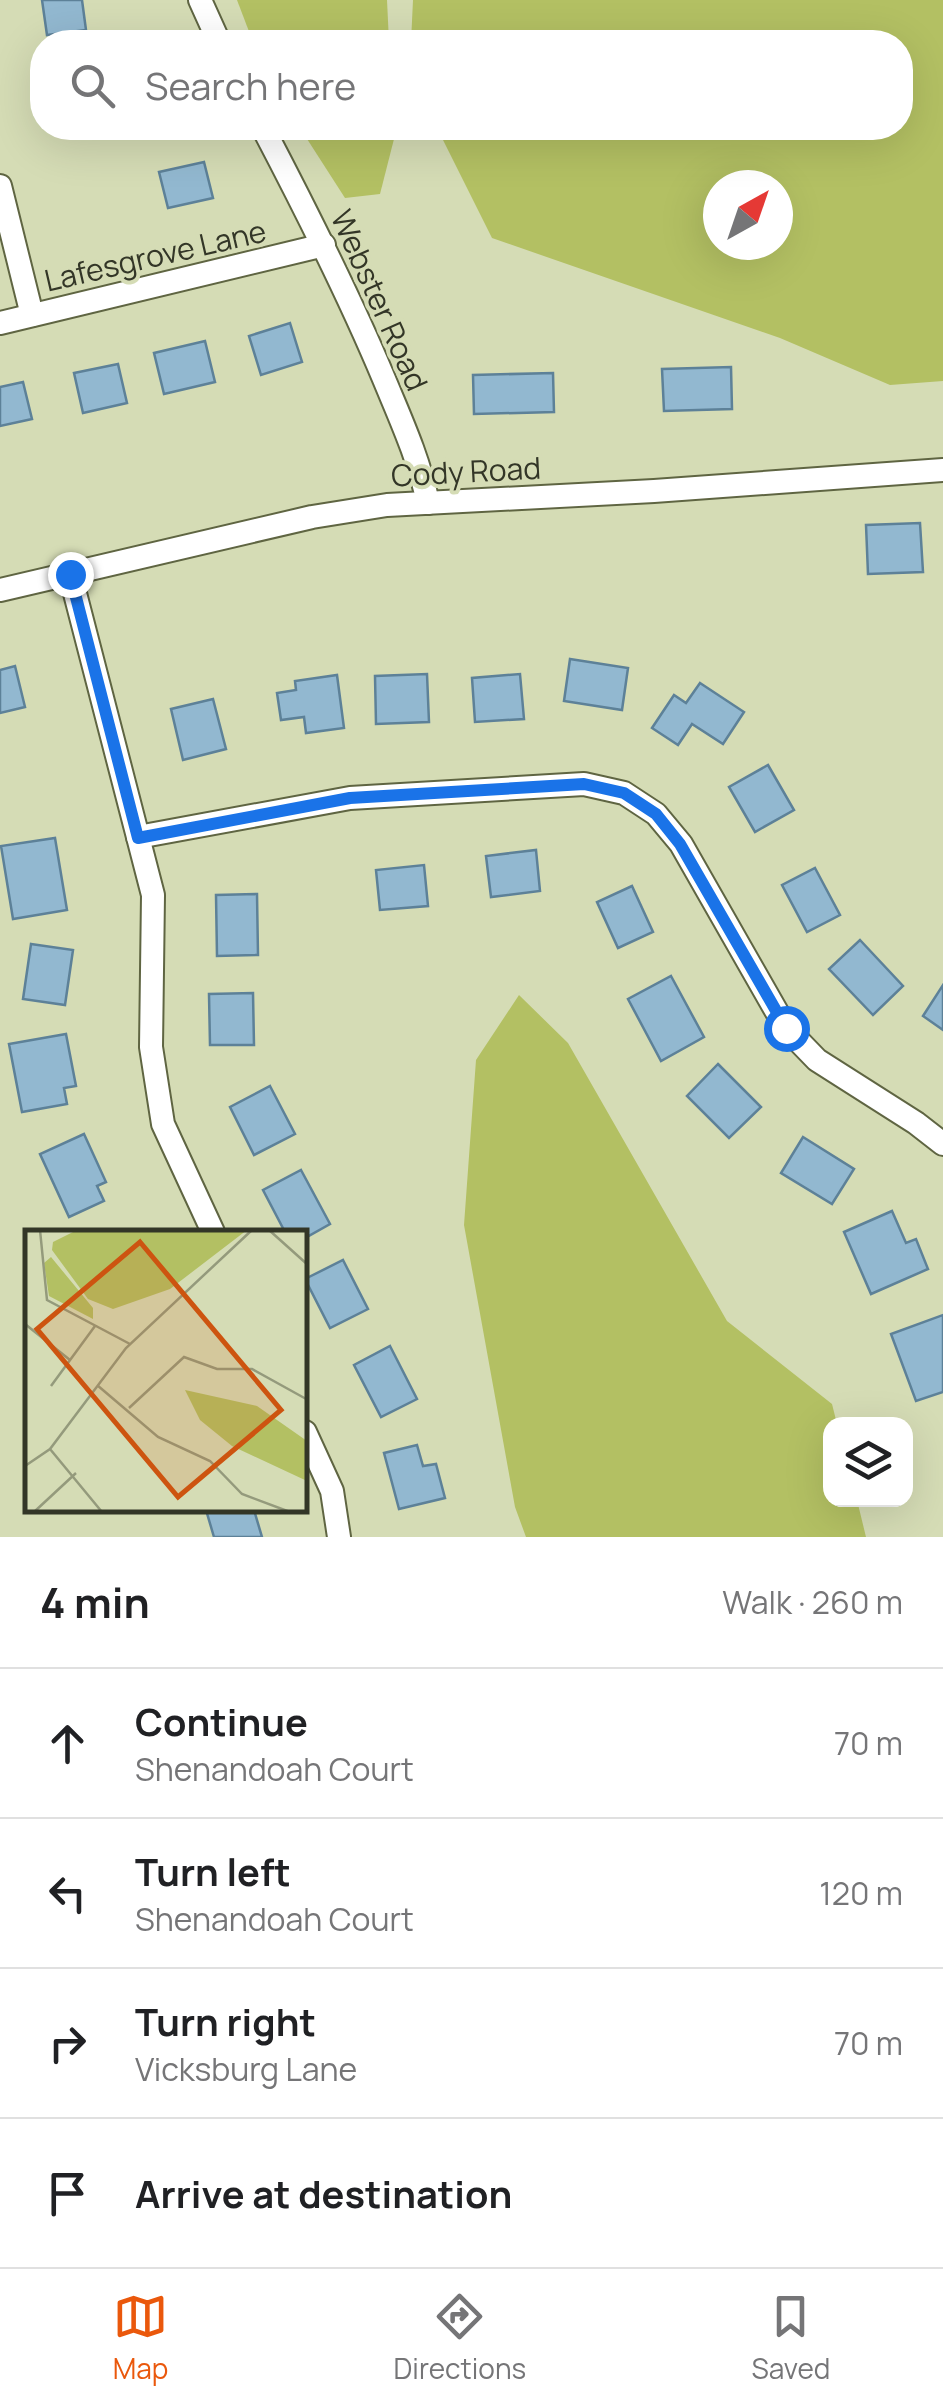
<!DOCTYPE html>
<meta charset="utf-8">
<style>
:root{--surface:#fff;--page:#f2f2f2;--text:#202124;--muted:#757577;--line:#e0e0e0;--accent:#ea580c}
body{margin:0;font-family:Manrope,sans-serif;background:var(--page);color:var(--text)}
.controls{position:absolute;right:30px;bottom:30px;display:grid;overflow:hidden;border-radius:20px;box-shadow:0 10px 40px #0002}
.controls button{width:90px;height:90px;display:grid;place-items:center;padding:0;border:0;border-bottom:2px solid var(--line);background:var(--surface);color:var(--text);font:50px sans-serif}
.compass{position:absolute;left:703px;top:170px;width:90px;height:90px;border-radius:50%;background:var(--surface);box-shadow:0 10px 40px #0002;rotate:40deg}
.stop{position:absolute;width:30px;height:30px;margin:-22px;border:8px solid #1a73e8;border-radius:50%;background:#fff}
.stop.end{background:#1a73e8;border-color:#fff;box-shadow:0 2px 10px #0008}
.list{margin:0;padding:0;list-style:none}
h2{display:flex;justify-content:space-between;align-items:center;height:130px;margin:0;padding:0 40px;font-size:42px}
h2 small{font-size:32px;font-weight:400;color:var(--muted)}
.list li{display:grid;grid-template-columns:65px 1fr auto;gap:30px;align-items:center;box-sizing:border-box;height:150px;padding:0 40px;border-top:2px solid var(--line)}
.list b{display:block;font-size:38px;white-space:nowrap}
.list p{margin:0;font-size:32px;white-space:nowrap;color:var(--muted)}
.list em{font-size:32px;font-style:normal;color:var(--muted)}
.icon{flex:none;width:55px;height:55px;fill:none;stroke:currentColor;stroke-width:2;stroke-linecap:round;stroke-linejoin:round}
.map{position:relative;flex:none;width:943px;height:1537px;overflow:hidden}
.search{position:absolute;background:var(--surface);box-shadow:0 10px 40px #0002;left:30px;right:30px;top:30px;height:110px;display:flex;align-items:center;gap:25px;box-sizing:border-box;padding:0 35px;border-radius:40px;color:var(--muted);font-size:38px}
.sheet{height:730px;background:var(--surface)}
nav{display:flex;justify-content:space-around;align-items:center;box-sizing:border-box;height:140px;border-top:2px solid var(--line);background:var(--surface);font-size:28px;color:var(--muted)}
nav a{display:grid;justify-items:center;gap:5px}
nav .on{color:var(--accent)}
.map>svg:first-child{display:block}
.green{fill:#b3c063;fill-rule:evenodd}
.building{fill:#92b8d0;stroke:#5d8198;stroke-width:2.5}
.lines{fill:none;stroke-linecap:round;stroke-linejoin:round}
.minor-casing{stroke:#5f6542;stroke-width:26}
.minor{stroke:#fff;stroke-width:22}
.route{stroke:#1a73e8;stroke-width:12}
.labels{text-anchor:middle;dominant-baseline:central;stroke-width:8;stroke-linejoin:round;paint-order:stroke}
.street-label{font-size:30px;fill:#333627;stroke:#d5dcb5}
.inset-road{fill:none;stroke:#949a7c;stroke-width:2.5}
.view{fill:#cd5410;fill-opacity:0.15;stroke:#cd5410;stroke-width:5}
.inset-edge{fill:none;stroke:#333627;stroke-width:5}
</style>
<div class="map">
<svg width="943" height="1537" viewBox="0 0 943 1537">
<rect width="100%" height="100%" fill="#d5dcb5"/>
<g class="green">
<path d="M237 0H387L389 42H253Z"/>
<path d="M413 0H943V381L890 385 780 338 492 238 437 128H900V42H411ZM778 185V245H718V185Z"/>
<path d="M300 128H394V139L380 194 345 198Z"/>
<path d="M519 995 568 1043 727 1321 832 1404 837 1424H830V1500H857L866 1537H526L515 1507 464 1225 476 1060Z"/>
</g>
<g class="building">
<path d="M42 0H82L86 30 47 35Z"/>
<path d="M204 162 213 198 168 208 159 172Z"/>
<path d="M290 323 302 362 261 375 249 336Z"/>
<path d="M205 341 215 382 164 394 154 353Z"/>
<path d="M118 364 127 403 83 413 74 373Z"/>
<path d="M731 367 732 409 664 411 662 369Z"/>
<path d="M553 373 554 412 474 414 473 375Z"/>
<path d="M23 382 32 419 0 426V387Z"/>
<path d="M920 523 923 572 868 574 866 525Z"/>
<path d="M570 659 628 668 622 710 564 701Z"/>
<path d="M15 666 25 707 0 713V670Z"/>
<path d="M427 674 429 722 376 724 375 676Z"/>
<path d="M520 674 524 719 475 722 472 678Z"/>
<path d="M337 675 344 728 306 733 304 717 281 720 277 693 296 690 295 681Z"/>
<path d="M700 683 744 712 723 744 692 724 678 745 652 728 674 695 686 703Z"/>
<path d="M213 699 226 749 183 760 171 709Z"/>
<path d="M768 765 794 810 755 832 729 787Z"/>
<path d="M55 838 67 910 13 919 1 846Z"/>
<path d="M536 850 540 891 491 897 486 856Z"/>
<path d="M424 865 428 906 380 910 376 870Z"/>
<path d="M815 868 840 915 807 932 782 885Z"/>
<path d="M632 886 653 932 618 948 597 902Z"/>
<path d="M257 894 258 955 217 956 216 895Z"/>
<path d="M860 940 903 986 873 1015 829 969Z"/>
<path d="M31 944 73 950 65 1005 23 999Z"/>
<path d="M671 976 704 1037 661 1061 628 999Z"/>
<path d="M943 985V1030L923 1016Z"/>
<path d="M253 993 254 1045H210L209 994Z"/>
<path d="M66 1034 76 1086 64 1088 67 1104 22 1112 9 1044Z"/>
<path d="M718 1064 761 1107 729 1138 687 1096Z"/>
<path d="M270 1086 295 1134 254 1155 230 1107Z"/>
<path d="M84 1134 106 1182 97 1186 104 1201 69 1217 40 1154Z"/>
<path d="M803 1137 854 1169 832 1204 781 1173Z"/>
<path d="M301 1170 330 1224 305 1238V1232H285L263 1190Z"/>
<path d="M892 1211 906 1243 916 1239 928 1269 871 1294 844 1232Z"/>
<path d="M343 1260 368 1309 330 1328 305 1279Z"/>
<path d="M943 1315V1392L916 1401 891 1334Z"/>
<path d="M390 1346 417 1399 381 1417 354 1365Z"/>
<path d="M417 1445 423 1466 436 1464 445 1498 399 1509 384 1453Z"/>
<path d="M206 1510H254L262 1537H214Z"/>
</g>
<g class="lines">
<g class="minor-casing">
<g id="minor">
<path d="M200 0 219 42"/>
<path d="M263 128C306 210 348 293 384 379 401 420 419 459 428 503"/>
<path d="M0 186 32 315"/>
<path d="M0 323 324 245"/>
<path d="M70 574 153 895 151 1047 163 1124 213 1232"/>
<path d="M0 590 312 517 387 505 654 491 943 470"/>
<path d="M138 837 350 798 584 784 624 793 656 814 681 844 786 1028 817 1060 916 1123 943 1144"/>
<path d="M305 1432 332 1491 339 1537"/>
</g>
</g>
<use href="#minor" class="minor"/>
</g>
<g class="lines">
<path class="route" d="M70 574 138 838 350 798 584 784 624 793 656 814 680 844 786 1028"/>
</g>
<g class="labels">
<g class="street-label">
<text transform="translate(155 255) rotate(-13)">Lafesgrove Lane</text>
<text transform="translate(380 300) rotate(66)">Webster Road</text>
<text transform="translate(466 471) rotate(-3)">Cody Road</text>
</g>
</g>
<g transform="translate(25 1230)">
<rect width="282" height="282" fill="#d5dcb5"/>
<path d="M52 0H222L145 59 88 79 63 69 27 20 28 12ZM26 27 68 78V89L24 66 19 33ZM160 160 232 176 282 211V251L207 216 175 190Z" fill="#b3c063"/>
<path class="inset-road" d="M15 0 22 70 105 114M244 0 283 35M0 94 45 130M72 155 133 207 185 231 217 264 265 282M26 156 70 96M104 178 159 127 192 139H227L283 170M25 219 77 282M0 236 25 219 101 118 227 0M9 282 51 243"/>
<path class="view" d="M115 12 256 180 153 267 12 99Z"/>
<rect width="282" height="282" class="inset-edge"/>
</g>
</svg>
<div class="controls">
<button><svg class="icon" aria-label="layers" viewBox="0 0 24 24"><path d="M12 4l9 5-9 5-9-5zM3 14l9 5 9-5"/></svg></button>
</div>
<svg class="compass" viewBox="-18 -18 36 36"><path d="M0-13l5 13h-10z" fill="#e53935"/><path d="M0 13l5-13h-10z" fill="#757577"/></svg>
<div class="stop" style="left:786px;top:1028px"></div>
<div class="stop end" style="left:70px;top:574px"></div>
<div class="search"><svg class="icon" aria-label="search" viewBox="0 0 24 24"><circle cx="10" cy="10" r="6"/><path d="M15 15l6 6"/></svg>Search here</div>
</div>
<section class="sheet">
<h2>4 min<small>Walk · 260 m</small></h2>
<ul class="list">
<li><svg class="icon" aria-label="ahead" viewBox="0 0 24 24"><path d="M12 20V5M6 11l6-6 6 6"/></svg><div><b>Continue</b><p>Shenandoah Court</p></div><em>70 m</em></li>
<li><svg class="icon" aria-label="left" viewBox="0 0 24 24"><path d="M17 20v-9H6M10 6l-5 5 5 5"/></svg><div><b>Turn left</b><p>Shenandoah Court</p></div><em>120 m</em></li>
<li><svg class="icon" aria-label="right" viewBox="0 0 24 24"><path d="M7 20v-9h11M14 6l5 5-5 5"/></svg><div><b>Turn right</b><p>Vicksburg Lane</p></div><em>70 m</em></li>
<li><svg class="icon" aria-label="arrive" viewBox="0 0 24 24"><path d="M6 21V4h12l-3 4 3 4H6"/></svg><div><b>Arrive at destination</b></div></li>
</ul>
</section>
<nav>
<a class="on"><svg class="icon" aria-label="map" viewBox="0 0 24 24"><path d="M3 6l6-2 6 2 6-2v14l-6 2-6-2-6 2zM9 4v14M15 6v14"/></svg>Map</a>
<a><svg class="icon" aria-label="directions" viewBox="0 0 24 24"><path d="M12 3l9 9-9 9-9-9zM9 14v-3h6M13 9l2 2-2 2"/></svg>Directions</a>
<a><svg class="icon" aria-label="saved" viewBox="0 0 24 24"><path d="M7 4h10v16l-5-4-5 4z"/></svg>Saved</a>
</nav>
